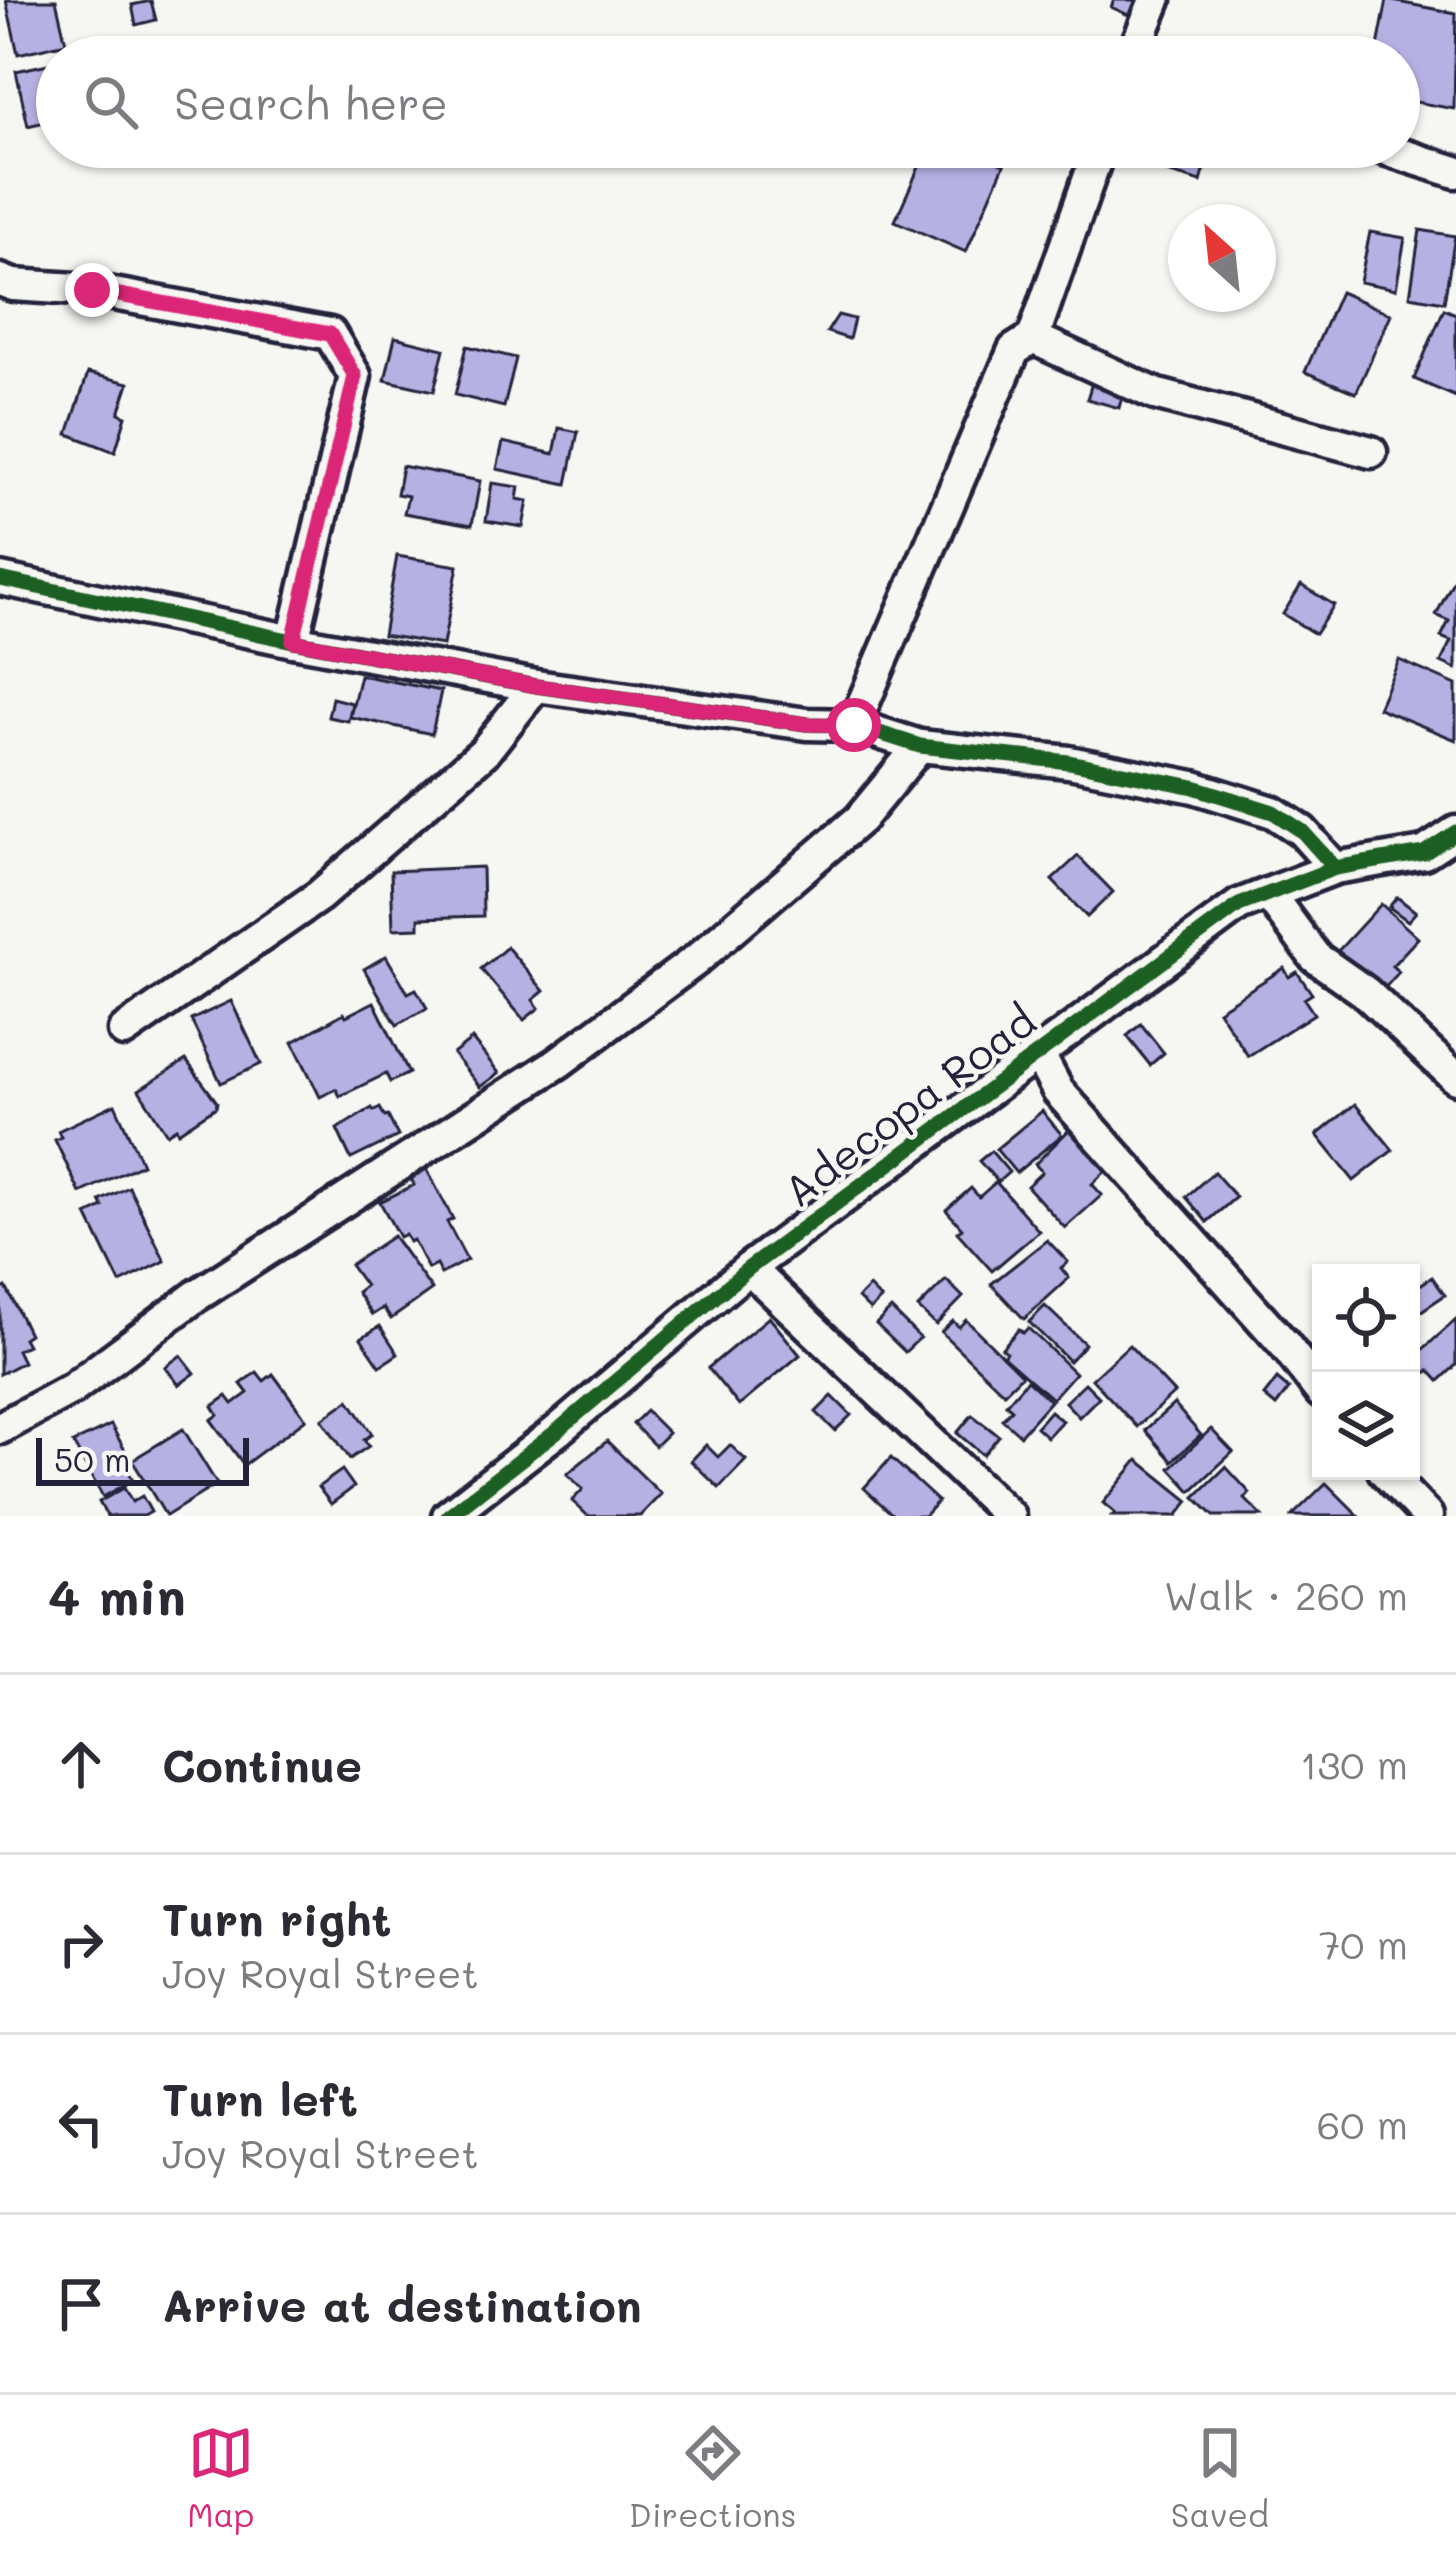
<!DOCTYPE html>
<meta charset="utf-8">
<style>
:root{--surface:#fff;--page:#f7f7f7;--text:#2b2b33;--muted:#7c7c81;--line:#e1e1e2;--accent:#db2777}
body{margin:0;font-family:Mali,sans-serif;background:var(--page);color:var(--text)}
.controls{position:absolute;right:36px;bottom:36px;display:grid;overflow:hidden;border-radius:0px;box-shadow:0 3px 9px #0004}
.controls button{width:108px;height:108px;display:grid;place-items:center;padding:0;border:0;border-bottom:3px solid var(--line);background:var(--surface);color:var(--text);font:60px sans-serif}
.compass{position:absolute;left:1168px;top:204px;width:108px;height:108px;border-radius:50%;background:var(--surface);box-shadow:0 3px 9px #0004;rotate:333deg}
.scale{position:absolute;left:36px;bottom:30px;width:213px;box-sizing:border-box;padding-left:12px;border:6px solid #22223b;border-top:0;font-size:33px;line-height:42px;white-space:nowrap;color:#22223b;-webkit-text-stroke:9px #f6f6f2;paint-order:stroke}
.stop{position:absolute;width:36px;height:36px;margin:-27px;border:9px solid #db2777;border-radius:50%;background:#fff}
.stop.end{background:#db2777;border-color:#fff;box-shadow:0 3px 12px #0008}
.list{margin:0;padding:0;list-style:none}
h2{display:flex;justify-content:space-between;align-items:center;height:156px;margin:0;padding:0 48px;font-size:51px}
h2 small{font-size:39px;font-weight:400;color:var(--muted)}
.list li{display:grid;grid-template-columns:78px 1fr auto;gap:36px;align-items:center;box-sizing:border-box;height:180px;padding:0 48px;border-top:3px solid var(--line)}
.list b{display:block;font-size:45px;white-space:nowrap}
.list p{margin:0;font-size:39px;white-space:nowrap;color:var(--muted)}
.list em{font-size:39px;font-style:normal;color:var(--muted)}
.icon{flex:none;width:66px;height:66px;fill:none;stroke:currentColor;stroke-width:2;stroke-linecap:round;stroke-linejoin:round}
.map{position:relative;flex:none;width:1456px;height:1516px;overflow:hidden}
.search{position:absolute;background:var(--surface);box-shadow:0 3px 9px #0004;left:36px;right:36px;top:36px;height:132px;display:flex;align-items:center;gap:30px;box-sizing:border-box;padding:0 42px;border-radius:66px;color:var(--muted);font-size:45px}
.sheet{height:876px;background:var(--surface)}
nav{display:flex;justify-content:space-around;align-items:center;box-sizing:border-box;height:168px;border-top:3px solid var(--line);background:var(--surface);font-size:33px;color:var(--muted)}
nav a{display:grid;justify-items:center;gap:6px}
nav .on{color:var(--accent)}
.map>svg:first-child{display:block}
.building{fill:#b6b1e3;stroke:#22223b;stroke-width:3}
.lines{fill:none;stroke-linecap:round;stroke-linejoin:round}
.minor-casing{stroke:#22223b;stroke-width:39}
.minor{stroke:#f6f6f2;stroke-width:30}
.cycleway-casing{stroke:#f6f6f2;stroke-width:22}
.cycleway{stroke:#1b5e20;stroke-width:15}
.route{stroke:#db2777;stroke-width:15}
.labels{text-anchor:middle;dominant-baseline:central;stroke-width:9;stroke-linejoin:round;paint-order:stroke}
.street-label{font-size:42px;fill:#22223b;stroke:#f6f6f2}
</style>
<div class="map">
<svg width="1456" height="1516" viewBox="0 0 1456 1516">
<rect width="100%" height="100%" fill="#f6f6f2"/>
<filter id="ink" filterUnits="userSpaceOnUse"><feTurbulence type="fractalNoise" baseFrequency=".00833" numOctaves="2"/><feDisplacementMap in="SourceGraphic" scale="24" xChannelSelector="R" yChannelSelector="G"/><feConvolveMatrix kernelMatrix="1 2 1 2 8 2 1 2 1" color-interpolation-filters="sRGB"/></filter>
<g filter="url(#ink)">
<g class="building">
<path d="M6 0H56L66 43 18 54Z"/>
<path d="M1114 0H1142L1135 18 1111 7Z"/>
<path d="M1387 0 1456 13 1454 109 1399 99V57H1376Z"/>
<path d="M151 1 156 20 136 25 132 5Z"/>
<path d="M57 62V119L28 126 16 71Z"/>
<path d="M928 147H964L1004 165 966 252 895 221Z"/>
<path d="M1042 147H1083L1073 164Z"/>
<path d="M1144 147H1211L1201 182 1139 164Z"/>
<path d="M1420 230 1455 236 1444 302 1410 296Z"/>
<path d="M1370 232 1405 238 1396 289 1360 282Z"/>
<path d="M1340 292 1391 314 1356 393 1305 372Z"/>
<path d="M1444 309 1456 314V397L1414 379Z"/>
<path d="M838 315 854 319 849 339 827 332Z"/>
<path d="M395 337 444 349 434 391 385 380Z"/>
<path d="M467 346 516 358 504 407 455 395Z"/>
<path d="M88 373 129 383 119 413 126 416 115 452 68 434Z"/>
<path d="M1092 383 1123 393 1119 408 1087 399Z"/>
<path d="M559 428 578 432 567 484 497 469 503 442 554 454Z"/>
<path d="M402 466 480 481 472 525 404 513 408 496 397 494Z"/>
<path d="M492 483 519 487 517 499 528 501 523 527 486 521Z"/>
<path d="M397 556 458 566 443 645 383 635Z"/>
<path d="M1456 575V669L1441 662 1451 641 1441 637 1449 621 1436 615Z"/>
<path d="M1301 585 1334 605 1315 634 1283 614Z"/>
<path d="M1399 660 1456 685V740L1378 708Z"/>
<path d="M360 675 441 691 432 734 350 717Z"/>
<path d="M332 698 352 703 348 721 328 717Z"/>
<path d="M1078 856 1113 892 1087 917 1052 880Z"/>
<path d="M482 867 483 916 419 918V928L393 929 391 871Z"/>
<path d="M1397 897 1416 912 1408 921 1389 907Z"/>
<path d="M1381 904 1418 938 1392 966 1399 972 1382 991 1336 953Z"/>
<path d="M507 947 544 991 533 1000 539 1008 524 1020 481 969Z"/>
<path d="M386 956 408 993 416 989 427 1008 397 1025 364 969Z"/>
<path d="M1284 968 1289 977 1297 972 1312 994 1304 999 1314 1014 1248 1056 1218 1010Z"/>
<path d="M231 1001 261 1064 221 1083 191 1020Z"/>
<path d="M374 1002 409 1073 390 1082 386 1074 340 1096 336 1089 320 1097 293 1042 344 1013 346 1016Z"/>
<path d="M1141 1024 1164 1053 1150 1065 1127 1036Z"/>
<path d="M472 1039 499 1073 480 1087 453 1054Z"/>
<path d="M186 1060 217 1102 216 1107 178 1132 176 1128 167 1134 139 1090Z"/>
<path d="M115 1104 142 1164 80 1193 55 1140 61 1137 58 1131Z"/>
<path d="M1355 1104 1393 1150 1354 1181 1317 1135Z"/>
<path d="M372 1108 374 1111 380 1108 385 1117 388 1116 398 1136 351 1159 337 1129Z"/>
<path d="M1042 1111 1062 1135 1016 1173 996 1149Z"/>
<path d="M1069 1130 1106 1171 1092 1184 1102 1195 1065 1228 1027 1186 1042 1172 1035 1164Z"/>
<path d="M991 1151 1009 1172 998 1182 979 1161Z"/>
<path d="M426 1168 453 1219 447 1222 467 1260 441 1274 436 1265 428 1269 413 1240 409 1242 405 1234 399 1237 380 1202 414 1185 410 1177Z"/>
<path d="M1214 1172 1236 1197 1207 1222 1186 1197Z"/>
<path d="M996 1182 1039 1231 992 1271 957 1232 962 1228 946 1210 971 1188 979 1197Z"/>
<path d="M129 1187 165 1261 120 1283 87 1215 103 1207 100 1201Z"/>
<path d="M393 1236 432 1290 391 1319 383 1308 372 1315 357 1292 365 1286 350 1265Z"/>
<path d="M1047 1240 1068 1262 1061 1268 1069 1278 1024 1319 991 1284Z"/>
<path d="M1432 1277 1445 1295 1411 1318V1291Z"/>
<path d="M946 1280 963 1297 936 1325 918 1308Z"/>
<path d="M6 1287 29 1334 23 1338 27 1345 17 1350 23 1362 0 1374V1290Z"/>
<path d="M869 1287 881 1299 870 1310 858 1298Z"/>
<path d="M1045 1306 1085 1344 1069 1361 1029 1322Z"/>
<path d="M891 1309 920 1338 905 1352 876 1324Z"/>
<path d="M769 1317 800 1355 739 1406 708 1368Z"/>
<path d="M966 1320 1022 1375 1004 1393 941 1332 953 1321 959 1327Z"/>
<path d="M1456 1320V1365L1439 1381 1429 1370 1425 1374 1412 1359Z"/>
<path d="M380 1326 398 1354 380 1366 361 1338Z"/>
<path d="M1028 1328 1075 1373 1052 1399 1003 1356 1006 1352 1002 1348 1019 1329 1023 1333Z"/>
<path d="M1129 1345 1174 1393 1137 1427 1092 1379Z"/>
<path d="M181 1355 195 1373 179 1385 165 1367Z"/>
<path d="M257 1372 264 1381 273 1374 306 1419 244 1465 211 1420 218 1415 213 1406 227 1396 233 1404 248 1393 241 1384Z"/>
<path d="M1277 1379 1289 1389 1276 1406 1264 1396Z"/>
<path d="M1027 1380 1050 1401 1020 1435 1002 1419 1012 1409 1006 1404Z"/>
<path d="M1085 1383 1099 1397 1079 1417 1065 1402Z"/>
<path d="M832 1396 851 1415 835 1431 816 1412Z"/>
<path d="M349 1400 372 1434 364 1440 369 1446 350 1459 322 1419Z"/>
<path d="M1174 1404 1201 1435 1172 1461 1145 1430Z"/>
<path d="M646 1411 668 1433 655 1446 633 1424Z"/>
<path d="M1050 1411 1062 1421 1047 1437 1036 1427Z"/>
<path d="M972 1415 999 1436 983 1455 957 1433Z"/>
<path d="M111 1425 132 1463 126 1467 133 1480 103 1497 73 1443Z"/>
<path d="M183 1429 217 1484 166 1516 132 1460Z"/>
<path d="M1211 1429 1233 1452 1191 1491 1170 1468Z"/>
<path d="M607 1441 661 1494 640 1516H588L572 1501 583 1489 567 1474Z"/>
<path d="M706 1445 718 1457 730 1445 746 1460 719 1488 691 1461Z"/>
<path d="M891 1458 938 1501 924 1516H894L864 1488Z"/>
<path d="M1138 1460 1189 1501 1177 1516H1112L1115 1513 1103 1503Z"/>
<path d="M1226 1467 1250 1493 1245 1499 1262 1516H1214L1195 1497Z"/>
<path d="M342 1470 354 1487 331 1504 318 1487Z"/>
<path d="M1326 1483 1359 1516H1292Z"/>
<path d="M124 1488 132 1502 142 1496 151 1512 144 1516H107L99 1502Z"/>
</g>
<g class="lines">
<g class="minor-casing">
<g id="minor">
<path d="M1132 57 1155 0"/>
<path d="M1378 147 1456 172"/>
<path d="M0 280 13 285 92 290 330 334 355 376 293 641"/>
<path d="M1033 338 1155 394 1371 452"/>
<path d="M0 579 293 641 536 686 807 724 854 725 920 746 1069 762 1194 787 1273 812 1302 831 1335 868"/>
<path d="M854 725 1014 350 1033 338 1100 147"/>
<path d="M1270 896 1315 957 1365 992 1456 1078"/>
<path d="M124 1031 319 896 484 752 536 686"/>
<path d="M1038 1053 1058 1091 1285 1345 1321 1392"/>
<path d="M749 1268 1009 1516"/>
<path d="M0 1428 72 1389 196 1296 559 1062 696 960 860 819 920 746"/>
<path d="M1384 1471 1427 1516"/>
<path d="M448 1516 557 1431 749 1268 1239 905 1335 868 1424 853 1456 832"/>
</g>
</g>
<use href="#minor" class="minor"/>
<g class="cycleway-casing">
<g id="cycleway">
<path d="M0 579 293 641 536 686 807 724 854 725 920 746 1069 762 1194 787 1273 812 1302 831 1335 868"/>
<path d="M448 1516 557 1431 749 1268 1239 905 1335 868 1424 853 1456 832"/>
</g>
</g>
<use href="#cycleway" class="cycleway"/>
</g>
</g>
<g class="lines" filter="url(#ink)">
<path class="route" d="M92 290 330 334 355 376 293 641 536 686 807 724 854 725"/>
</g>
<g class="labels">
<g class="street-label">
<text transform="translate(909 1105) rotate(-37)">Adecopa Road</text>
</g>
</g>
</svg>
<div class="controls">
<button><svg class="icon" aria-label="locate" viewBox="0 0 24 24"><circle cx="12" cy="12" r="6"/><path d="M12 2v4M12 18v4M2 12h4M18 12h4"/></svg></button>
<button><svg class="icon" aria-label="layers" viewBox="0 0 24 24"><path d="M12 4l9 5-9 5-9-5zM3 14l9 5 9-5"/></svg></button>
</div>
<svg class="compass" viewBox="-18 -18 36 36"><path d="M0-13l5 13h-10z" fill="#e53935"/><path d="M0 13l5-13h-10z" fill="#7c7c81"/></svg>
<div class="scale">50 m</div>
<div class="stop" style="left:854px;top:725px"></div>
<div class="stop end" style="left:92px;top:290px"></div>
<div class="search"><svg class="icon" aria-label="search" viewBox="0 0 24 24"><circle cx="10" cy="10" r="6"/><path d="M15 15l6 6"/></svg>Search here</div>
</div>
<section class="sheet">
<h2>4 min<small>Walk · 260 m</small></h2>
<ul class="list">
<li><svg class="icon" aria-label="ahead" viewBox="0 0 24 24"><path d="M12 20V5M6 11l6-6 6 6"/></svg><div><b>Continue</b></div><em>130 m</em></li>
<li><svg class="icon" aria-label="right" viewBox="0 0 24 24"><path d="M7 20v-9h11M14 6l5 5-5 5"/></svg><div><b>Turn right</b><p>Joy Royal Street</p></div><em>70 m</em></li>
<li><svg class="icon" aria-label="left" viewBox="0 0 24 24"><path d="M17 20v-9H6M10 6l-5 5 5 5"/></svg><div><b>Turn left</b><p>Joy Royal Street</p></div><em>60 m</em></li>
<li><svg class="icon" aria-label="arrive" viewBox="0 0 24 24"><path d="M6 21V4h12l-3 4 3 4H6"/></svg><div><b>Arrive at destination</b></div></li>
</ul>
</section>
<nav>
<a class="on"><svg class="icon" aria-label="map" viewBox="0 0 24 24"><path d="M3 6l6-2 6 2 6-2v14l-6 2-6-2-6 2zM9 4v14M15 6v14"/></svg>Map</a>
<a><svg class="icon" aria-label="directions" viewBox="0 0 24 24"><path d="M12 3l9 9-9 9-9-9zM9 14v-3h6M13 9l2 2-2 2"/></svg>Directions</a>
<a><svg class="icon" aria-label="saved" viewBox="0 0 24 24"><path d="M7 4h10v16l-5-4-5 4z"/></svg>Saved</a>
</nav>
